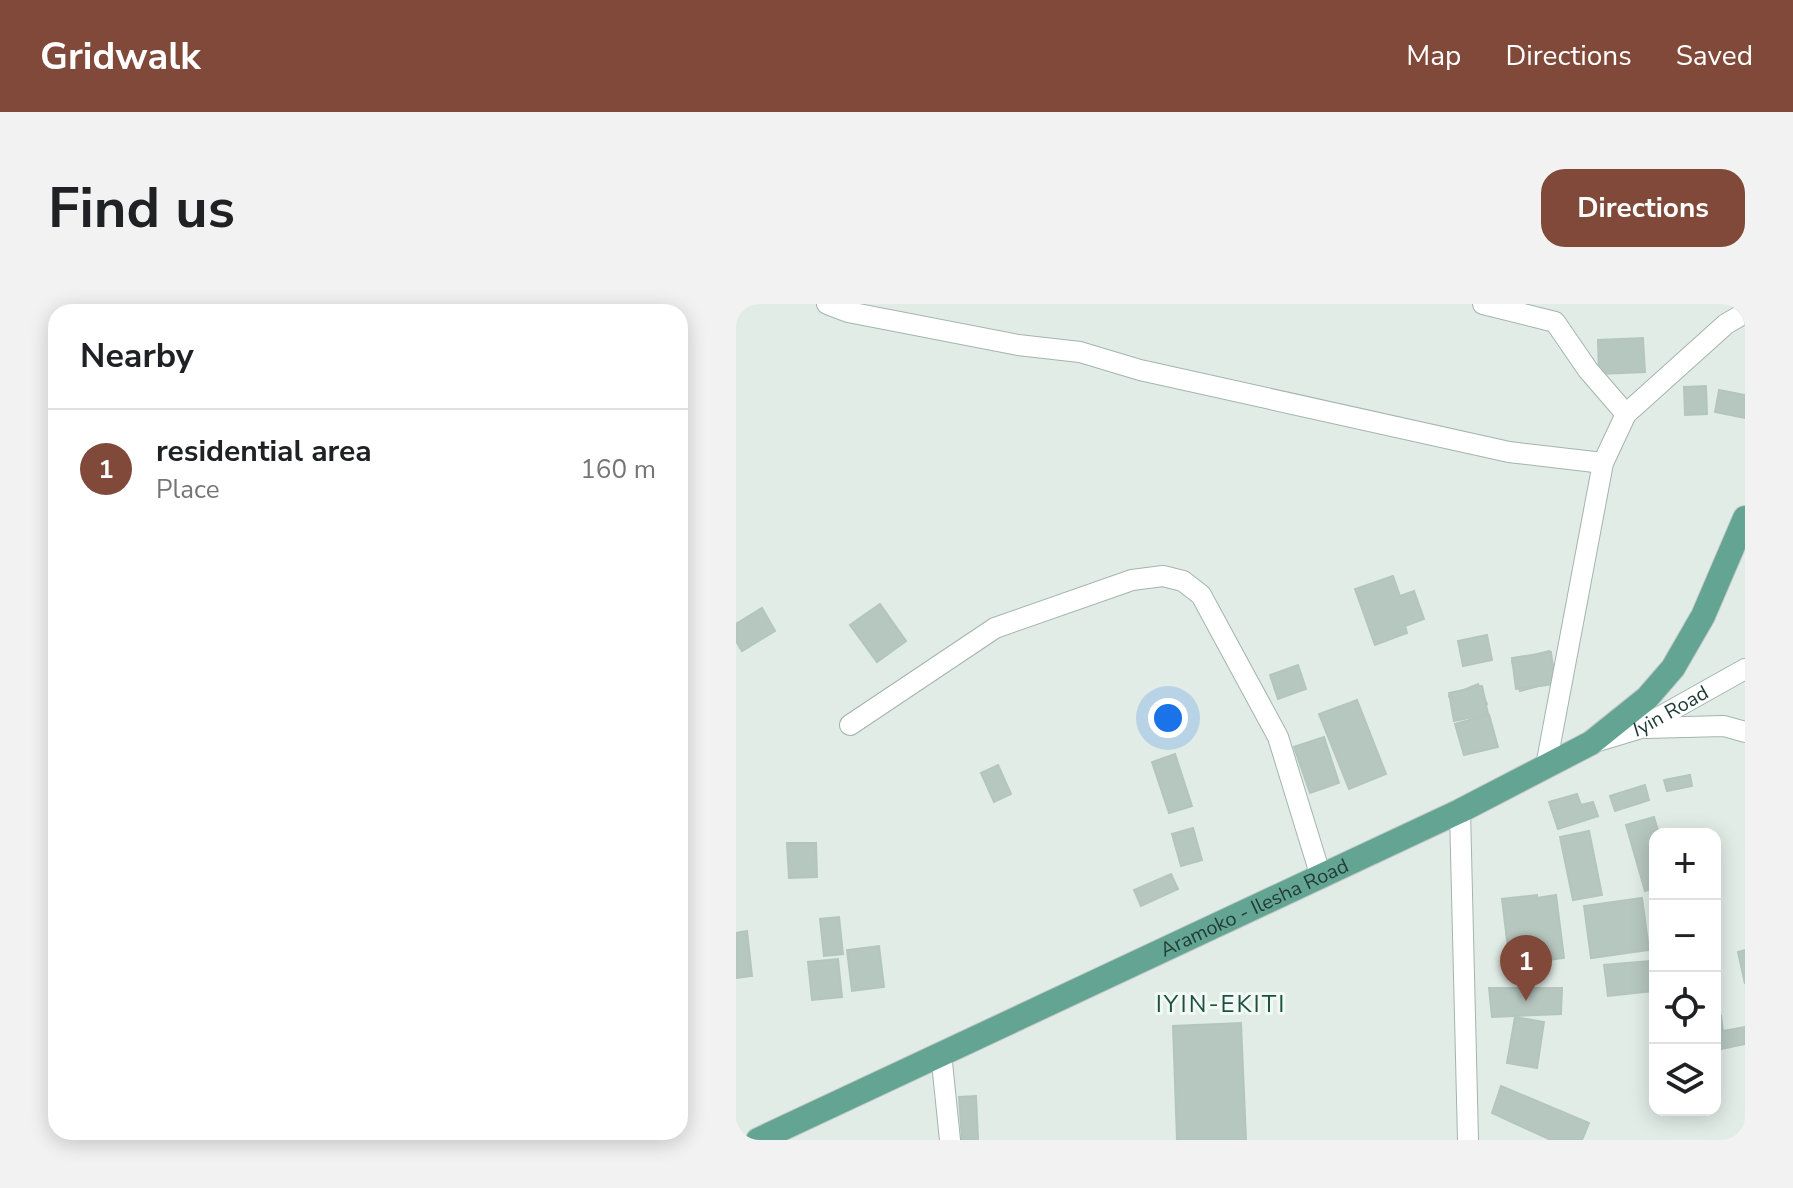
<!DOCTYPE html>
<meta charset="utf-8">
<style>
:root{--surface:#fff;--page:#f2f2f2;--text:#202124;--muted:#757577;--line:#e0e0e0;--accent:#814939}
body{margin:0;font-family:"Nunito Sans",sans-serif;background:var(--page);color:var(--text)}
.controls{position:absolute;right:24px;bottom:24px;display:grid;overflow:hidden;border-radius:16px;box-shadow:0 4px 20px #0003}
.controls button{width:72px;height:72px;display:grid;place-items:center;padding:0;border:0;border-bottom:2px solid var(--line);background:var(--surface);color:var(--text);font:40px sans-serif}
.you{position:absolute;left:432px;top:414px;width:28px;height:28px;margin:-20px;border:6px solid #fff;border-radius:50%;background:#1a73e8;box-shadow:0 0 0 12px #1a73e833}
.badge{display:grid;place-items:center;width:52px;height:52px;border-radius:50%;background:var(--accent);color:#fff;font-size:26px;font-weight:700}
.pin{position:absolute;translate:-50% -66px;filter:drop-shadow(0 2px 4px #0008)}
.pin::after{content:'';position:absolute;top:42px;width:28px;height:24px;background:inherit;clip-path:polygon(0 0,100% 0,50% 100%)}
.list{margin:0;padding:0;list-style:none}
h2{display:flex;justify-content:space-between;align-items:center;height:104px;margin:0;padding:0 32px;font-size:34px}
h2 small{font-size:26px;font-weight:400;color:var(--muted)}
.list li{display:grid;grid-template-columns:52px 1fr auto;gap:24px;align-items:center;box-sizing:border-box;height:120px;padding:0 32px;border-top:2px solid var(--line)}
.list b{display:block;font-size:30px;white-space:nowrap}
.list p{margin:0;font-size:26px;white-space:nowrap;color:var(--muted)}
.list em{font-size:26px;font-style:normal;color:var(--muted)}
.icon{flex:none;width:44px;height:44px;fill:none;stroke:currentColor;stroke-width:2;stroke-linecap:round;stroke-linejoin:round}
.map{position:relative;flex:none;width:1009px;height:836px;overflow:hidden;border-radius:24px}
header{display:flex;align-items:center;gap:48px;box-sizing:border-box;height:112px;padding:0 40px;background:var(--accent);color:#fff}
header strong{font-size:38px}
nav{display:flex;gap:44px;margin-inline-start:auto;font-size:28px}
.intro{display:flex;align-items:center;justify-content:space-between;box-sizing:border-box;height:192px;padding:0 48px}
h1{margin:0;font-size:56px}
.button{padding:20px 36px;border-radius:24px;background:var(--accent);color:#fff;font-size:28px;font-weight:700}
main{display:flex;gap:48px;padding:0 48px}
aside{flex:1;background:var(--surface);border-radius:24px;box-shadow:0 4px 20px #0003}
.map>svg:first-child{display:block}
.building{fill:#b6c7c0;stroke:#b3c6be;stroke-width:2}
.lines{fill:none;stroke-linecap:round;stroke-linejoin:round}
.minor-casing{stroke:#a4b4ae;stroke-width:22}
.major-casing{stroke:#c1c9c7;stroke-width:26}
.minor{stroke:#fff;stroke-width:20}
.major{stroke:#64a492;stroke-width:24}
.labels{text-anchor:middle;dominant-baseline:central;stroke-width:6;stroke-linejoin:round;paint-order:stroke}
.street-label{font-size:20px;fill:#213e36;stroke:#f2f9f5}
.quarter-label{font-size:24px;letter-spacing:2px;fill:#1b5143;stroke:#f2f9f5}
</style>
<header>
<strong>Gridwalk</strong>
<nav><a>Map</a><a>Directions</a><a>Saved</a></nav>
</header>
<div class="intro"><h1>Find us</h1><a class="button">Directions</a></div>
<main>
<aside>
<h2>Nearby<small></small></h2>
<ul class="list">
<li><span class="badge">1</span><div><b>residential area</b><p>Place</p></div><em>160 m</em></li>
</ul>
</aside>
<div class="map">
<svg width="1009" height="836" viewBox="0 0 1009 836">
<rect width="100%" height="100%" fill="#e1ece7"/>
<g class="building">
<path d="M907 34 909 68 863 70 862 36Z"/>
<path d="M970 82 971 110 949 111 948 83Z"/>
<path d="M983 86 1009 91V114L979 108Z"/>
<path d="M657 272 664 292 678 287 688 315 669 322 671 329 639 341 619 285Z"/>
<path d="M144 300 170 337 141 358 114 321Z"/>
<path d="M26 304 39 327 6 347 0 337V320Z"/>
<path d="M751 331 756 356 727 362 722 337Z"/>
<path d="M813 347 821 377 784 387 776 357Z"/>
<path d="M815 348 819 380 780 385 776 354Z"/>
<path d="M562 361 570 385 542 395 534 371Z"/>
<path d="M742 380 751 400 738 413 721 410 713 392Z"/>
<path d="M746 382 752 410 718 417 713 389Z"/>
<path d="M621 396 650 470 613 485 583 410Z"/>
<path d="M753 411 761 442 728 450 720 420Z"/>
<path d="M753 411 762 443 728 451 719 420Z"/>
<path d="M588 433 603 479 574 489 558 443Z"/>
<path d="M439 450 456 502 433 509 416 458Z"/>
<path d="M262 461 275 490 258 498 245 469Z"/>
<path d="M954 471 956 482 931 487 928 476Z"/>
<path d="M909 481 913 496 879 507 874 492Z"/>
<path d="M841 490 845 501 857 498 862 512 822 525 813 498Z"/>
<path d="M918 513 923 530H919V584L909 587 890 521Z"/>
<path d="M457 524 466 556 445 562 436 530Z"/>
<path d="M853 527 866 591 837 596 824 533Z"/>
<path d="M51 539H80L81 573 53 574Z"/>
<path d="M435 570 442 585 405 602 398 586Z"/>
<path d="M801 591V594L820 591 828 654 774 661 766 595Z"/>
<path d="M906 594 913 646 855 654 848 602Z"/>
<path d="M103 613 107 650 88 652 84 615Z"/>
<path d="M11 627 16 672 0 674V629Z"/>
<path d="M143 642 148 683 116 687 111 646Z"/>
<path d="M1009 646V680L1002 648Z"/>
<path d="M102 655 106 693 76 696 72 658Z"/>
<path d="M914 657 917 687 872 692 868 661Z"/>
<path d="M753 684H826L825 710 756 713Z"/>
<path d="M985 712 987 727 1009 723V740L980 746 979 713Z"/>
<path d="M779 713 808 718 801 764 771 759Z"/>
<path d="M505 719 510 836H441L437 722Z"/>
<path d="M765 782 853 819 846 836H815L756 809Z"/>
<path d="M240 792 242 836H226L223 793Z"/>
</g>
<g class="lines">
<g class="minor-casing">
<g id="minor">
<path d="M91 0 112 8 282 41 344 48 404 66 773 148 867 159"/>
<path d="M747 0 819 18 852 66 890 110"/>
<path d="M114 421 259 324 396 276 427 272 447 277 465 291 542 433 585 573"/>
<path d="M910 424 988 422 1009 428"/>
<path id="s1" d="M859 438 902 425 1009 365"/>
<path d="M810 462 867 159 890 110 990 20 1009 9"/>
<path d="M724 507 732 836"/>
<path d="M205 749 214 836"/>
</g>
</g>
<g class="major-casing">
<g id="major">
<path id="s2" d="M22 836 724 507 855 439 911 394 937 364 967 312 1009 214"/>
</g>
</g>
<use href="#minor" class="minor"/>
<use href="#major" class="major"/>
</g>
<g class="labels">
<g class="street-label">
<text stroke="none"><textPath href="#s1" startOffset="82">Iyin Road</textPath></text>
<text stroke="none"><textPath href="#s2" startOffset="548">Aramoko - Ilesha Road</textPath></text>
</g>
<g class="quarter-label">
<text x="485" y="700">IYIN-EKITI</text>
</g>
</g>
</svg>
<div class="controls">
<button>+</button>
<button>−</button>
<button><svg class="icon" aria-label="locate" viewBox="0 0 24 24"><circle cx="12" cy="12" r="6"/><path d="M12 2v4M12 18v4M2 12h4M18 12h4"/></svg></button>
<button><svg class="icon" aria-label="layers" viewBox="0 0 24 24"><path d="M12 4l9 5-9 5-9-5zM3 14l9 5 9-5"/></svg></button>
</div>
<div class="you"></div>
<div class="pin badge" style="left:790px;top:697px">1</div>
</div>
</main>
